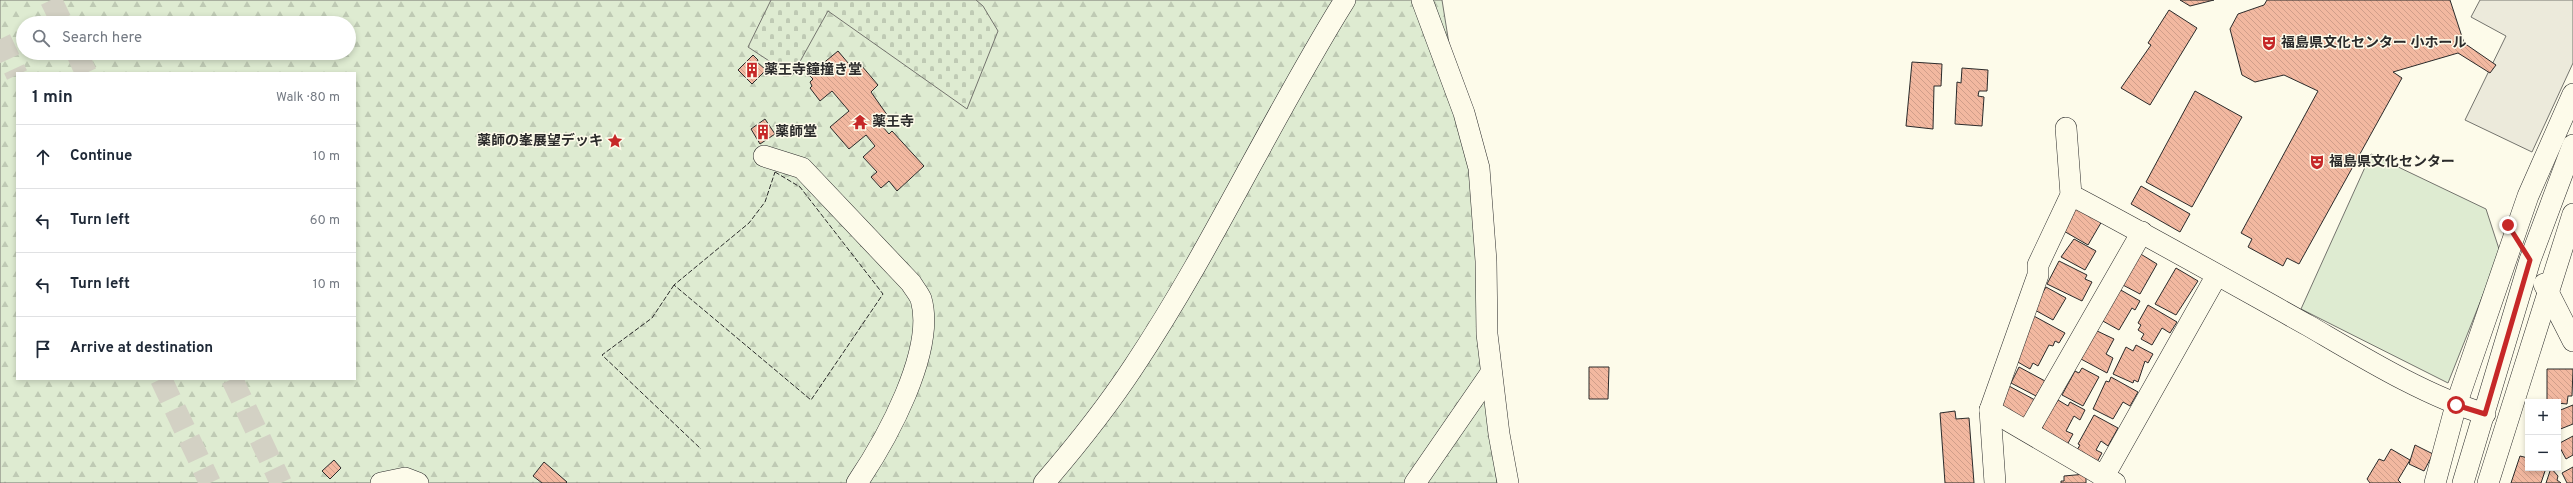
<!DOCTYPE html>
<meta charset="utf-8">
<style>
:root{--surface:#fff;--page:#f2f2f3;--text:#1f2937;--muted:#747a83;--line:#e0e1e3}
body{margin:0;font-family:Overpass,"Noto Sans JP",sans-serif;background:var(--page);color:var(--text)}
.controls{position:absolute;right:12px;bottom:12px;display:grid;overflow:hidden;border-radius:0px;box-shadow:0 2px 6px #0003}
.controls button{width:36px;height:36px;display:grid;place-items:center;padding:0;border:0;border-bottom:1px solid var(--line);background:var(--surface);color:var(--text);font:20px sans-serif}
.stop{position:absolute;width:12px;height:12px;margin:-9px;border:3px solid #c62828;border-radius:50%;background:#fff}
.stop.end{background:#c62828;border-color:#fff;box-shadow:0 1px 4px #0008}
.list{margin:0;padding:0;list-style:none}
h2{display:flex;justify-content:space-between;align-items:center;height:52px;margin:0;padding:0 16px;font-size:17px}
h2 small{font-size:13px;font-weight:400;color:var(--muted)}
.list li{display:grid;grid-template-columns:26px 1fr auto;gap:12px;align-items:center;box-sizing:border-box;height:64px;padding:0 16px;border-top:1px solid var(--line)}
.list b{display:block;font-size:15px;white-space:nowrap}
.list em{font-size:13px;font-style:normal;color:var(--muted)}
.icon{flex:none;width:22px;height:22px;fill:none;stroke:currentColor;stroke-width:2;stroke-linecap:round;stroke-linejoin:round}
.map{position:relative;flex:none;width:2573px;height:483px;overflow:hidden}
.search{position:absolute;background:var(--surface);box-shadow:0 2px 6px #0003;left:16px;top:16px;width:340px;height:44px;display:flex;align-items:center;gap:10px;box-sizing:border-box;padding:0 14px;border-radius:22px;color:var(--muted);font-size:15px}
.panel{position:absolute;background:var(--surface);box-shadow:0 2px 6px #0003;left:16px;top:72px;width:340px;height:308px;border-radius:0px}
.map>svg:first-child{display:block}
.forest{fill:url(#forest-firs);stroke:#74746e;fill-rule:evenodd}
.cemetery{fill:url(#cemetery-stones);stroke:#74746e}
.garden{fill:#deebd1;stroke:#74746e}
.parking{fill:#eceadb;stroke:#74746e}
.building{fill:url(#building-back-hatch);stroke:#2b2b2b}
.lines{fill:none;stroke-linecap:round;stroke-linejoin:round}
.highway-tunnel{stroke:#d3d1c4;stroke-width:22;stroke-dasharray:22 11;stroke-linecap:butt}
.minor-casing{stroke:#2b2b2b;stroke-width:22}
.minor{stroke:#fdfbea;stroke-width:21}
.fence{stroke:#2b2b2b;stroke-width:1;stroke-dasharray:5 2;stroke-linecap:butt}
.route{stroke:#c62828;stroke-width:5}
.labels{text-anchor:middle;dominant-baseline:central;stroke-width:3;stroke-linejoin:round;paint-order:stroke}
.poi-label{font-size:14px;font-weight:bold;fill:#2b2b2b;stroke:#fdfbea;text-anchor:start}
</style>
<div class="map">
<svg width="2573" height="483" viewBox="0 0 2573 483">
<defs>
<pattern id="forest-firs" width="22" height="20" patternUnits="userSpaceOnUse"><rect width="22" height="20" fill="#deebd1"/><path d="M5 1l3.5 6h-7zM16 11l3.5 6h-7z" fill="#bfcab4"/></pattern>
<pattern id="cemetery-stones" width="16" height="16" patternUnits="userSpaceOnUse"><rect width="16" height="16" fill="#deebd1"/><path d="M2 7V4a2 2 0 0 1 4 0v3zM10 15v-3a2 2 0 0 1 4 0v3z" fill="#bfcab4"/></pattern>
<pattern id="building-back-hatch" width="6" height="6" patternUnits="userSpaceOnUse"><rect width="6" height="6" fill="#f2b8a0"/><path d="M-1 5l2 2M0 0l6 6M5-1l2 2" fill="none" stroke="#d09e8a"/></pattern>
</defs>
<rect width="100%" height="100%" fill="#fdfbea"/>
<path class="forest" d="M0 0H1442L1475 206 1479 338 1497 483H0ZM23 23H349V53H23ZM17 73H355V379H17Z"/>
<path class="cemetery" d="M771 0H976L983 6 998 31 967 109 828 11 792 76 748 47Z"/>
<path class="garden" d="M2371 154 2486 209 2500 252 2448 383 2301 309Z"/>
<path class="parking" d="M2480 0H2573V63L2532 152 2465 120 2506 36 2471 17Z"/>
<g class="building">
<path d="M2180 0H2214L2190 6Z"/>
<path d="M2267 0H2450L2464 43 2496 65 2490 73 2458 53 2393 72 2402 78 2299 264 2287 258 2283 266 2248 247 2252 239 2241 233 2318 91 2284 75 2255 82 2242 75 2230 29 2238 14 2264 5Z"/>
<path d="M2169 10 2197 28 2150 105 2121 88 2151 45 2148 43Z"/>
<path d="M838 51 854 70 861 65 878 85 871 92 890 119 882 126 889 134 892 131 924 166 897 191 889 181 881 188 871 177 877 172 863 157 875 146 866 135 849 149 830 127 849 111 832 91 820 101 810 88 812 86 810 82 813 79 809 75Z"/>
<path d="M753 55 758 60 757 62 766 70 752 84 738 70Z"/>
<path d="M1912 62 1942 64 1941 86H1934L1933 129 1906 126Z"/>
<path d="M1962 68 1988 70 1987 91H1979L1978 96 1984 97 1982 126 1955 124 1957 82 1961 83Z"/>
<path d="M2195 91 2242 117 2192 207 2146 182Z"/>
<path d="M765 119 775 134 760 144 751 129Z"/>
<path d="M2141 186 2190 214 2180 232 2131 204Z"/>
<path d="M2076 206 2102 221 2088 245 2062 230Z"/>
<path d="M2074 239 2096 251 2085 270 2061 257Z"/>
<path d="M2139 253 2157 264 2140 294 2121 284Z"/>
<path d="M2059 261 2087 275 2085 279 2092 282 2082 301 2047 284Z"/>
<path d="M2176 268 2198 281 2176 315 2155 304Z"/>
<path d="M2046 287 2066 298 2053 320 2033 309Z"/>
<path d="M2119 289 2140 301 2135 310 2132 308 2119 330 2101 320Z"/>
<path d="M2148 305 2177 322 2170 333 2162 328 2152 345 2141 339 2144 334 2138 330 2141 325 2138 323Z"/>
<path d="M2032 315 2065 333 2059 343 2055 341 2053 346 2049 345 2038 366 2033 363 2030 369 2016 361Z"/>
<path d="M2095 330 2114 339 2106 354 2113 358 2107 373 2081 359Z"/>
<path d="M2136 345 2153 354 2148 363 2145 361 2138 382 2134 380 2133 383 2113 374 2126 347 2133 351Z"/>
<path d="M1589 367H1609L1608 399H1589Z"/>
<path d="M2019 367 2045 381 2036 396 2011 383Z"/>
<path d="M2082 368 2099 377 2083 406 2062 395 2075 371 2079 373Z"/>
<path d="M2547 369H2573L2572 396H2568L2567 404 2547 402Z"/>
<path d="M2111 377 2138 392 2130 406 2123 402 2113 419 2093 409 2106 381 2109 382Z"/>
<path d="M2009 386 2035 400 2024 419 2001 406Z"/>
<path d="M2058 400 2068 406 2070 402 2085 410 2080 420 2074 416 2066 431 2073 434 2067 445 2044 432 2045 430 2042 428 2053 404 2055 405Z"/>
<path d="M2573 405V424L2558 430V411Z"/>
<path d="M1955 411 1956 419 1969 418 1974 483H1945L1940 413Z"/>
<path d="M2094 415 2118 428 2108 446 2101 441 2096 450 2102 453 2097 462 2077 450 2080 445 2078 444Z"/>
<path d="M2573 436V455L2566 459 2558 444Z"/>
<path d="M2415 445 2433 454 2424 471 2409 464Z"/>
<path d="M2391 449 2410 460 2398 480 2401 483H2370L2367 479 2379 459 2384 461Z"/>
<path d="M2520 456 2528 458V468H2546L2541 483H2511Z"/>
<path d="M334 460 341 468 330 479 322 471Z"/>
<path d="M544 462 567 482 566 483H542L533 476Z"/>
<path d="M2573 467V483H2567L2562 473Z"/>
<path d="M2551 468 2558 476 2557 480 2561 483H2546Z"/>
<path d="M2086 474V483H2061V481H2064V476Z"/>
</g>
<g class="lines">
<g class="highway-tunnel">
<path d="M51 0 62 23"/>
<path d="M0 39 17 75"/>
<path d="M77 53 86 73"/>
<path d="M161 379 210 483"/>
<path d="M232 379 281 483"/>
</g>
<g class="minor-casing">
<g id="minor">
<path d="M1422 0 1464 113 1479 168 1486 261 1487 334 1499 434 1508 483"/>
<path d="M764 156 802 168 911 283C914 288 919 294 921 299 936 351 886 440 857 483"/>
<path d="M2071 195C2151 237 2230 282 2309 326 2364 358 2424 395 2485 414"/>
<path d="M2544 284 2573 341"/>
<path d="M1990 410 2115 483"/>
<path d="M2028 431 2142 232"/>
<path d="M381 483 405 478 418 483"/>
<path d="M1044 483C1076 446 1107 407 1134 366 1212 249 1270 120 1345 0"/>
<path d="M1415 483 1491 373"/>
<path d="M1995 483 1990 410 2038 275V265L2071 195 2066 128"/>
<path d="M2104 483V476L2217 275"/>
<path d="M2435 483 2456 405 2528 196 2573 94"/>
<path d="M2463 483 2530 260 2573 145"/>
<path d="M2488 483 2573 214"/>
</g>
</g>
<use href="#minor" class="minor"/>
<g class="fence">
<path d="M775 172 800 187 883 294 811 400 674 285 749 223 765 202Z"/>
<path d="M674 285 652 318 602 355 701 449"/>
</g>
</g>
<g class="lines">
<path class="route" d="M2456 405 2485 414 2530 260 2508 225"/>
</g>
<defs>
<g id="theatre-bare" transform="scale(1.2)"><path d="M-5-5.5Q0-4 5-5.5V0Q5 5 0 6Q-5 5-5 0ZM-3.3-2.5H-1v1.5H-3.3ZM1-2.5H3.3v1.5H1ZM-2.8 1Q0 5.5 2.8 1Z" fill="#c62828" stroke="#fdfbea" stroke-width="2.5" paint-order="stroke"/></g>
<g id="building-bare" transform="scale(1.2)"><path d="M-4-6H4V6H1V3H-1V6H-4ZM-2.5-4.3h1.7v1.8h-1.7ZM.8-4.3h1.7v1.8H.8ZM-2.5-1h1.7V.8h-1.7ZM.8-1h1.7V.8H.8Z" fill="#c62828" stroke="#fdfbea" stroke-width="2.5" paint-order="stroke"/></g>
<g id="temple-bare" transform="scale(1.2)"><path d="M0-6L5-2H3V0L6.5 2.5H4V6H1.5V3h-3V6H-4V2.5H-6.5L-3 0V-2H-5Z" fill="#c62828" stroke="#fdfbea" stroke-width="2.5" paint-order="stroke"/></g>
<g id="sight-bare" transform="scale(1.2)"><path d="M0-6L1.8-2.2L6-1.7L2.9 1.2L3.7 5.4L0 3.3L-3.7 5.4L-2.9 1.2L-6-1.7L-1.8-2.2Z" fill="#c62828" stroke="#fdfbea" stroke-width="2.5" paint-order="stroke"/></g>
</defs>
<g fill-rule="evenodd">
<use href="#theatre-bare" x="2269" y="43"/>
<use href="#building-bare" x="752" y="70"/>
<use href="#temple-bare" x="860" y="122"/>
<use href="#building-bare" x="763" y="132"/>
<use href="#sight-bare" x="615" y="141"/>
<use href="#theatre-bare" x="2317" y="162"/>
</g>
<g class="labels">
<g class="poi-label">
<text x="2281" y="43">福島県文化センター 小ホール</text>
<text x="764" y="70">薬王寺鐘撞き堂</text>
<text x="872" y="122">薬王寺</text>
<text x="775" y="132">薬師堂</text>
<text x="603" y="141" text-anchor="end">薬師の峯展望デッキ</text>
<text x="2329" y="162">福島県文化センター</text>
</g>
</g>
</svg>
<div class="controls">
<button>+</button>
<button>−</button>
</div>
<div class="stop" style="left:2456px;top:405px"></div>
<div class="stop end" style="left:2508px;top:225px"></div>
<div class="search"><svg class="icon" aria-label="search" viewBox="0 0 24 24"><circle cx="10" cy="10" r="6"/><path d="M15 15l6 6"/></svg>Search here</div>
<section class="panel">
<h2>1 min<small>Walk · 80 m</small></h2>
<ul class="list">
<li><svg class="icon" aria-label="ahead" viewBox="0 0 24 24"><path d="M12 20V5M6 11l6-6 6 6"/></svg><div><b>Continue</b></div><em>10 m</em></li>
<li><svg class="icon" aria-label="left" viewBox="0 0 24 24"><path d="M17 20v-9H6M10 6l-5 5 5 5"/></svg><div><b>Turn left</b></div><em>60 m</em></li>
<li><svg class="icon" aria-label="left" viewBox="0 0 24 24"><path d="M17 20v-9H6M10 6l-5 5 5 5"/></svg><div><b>Turn left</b></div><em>10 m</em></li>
<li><svg class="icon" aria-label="arrive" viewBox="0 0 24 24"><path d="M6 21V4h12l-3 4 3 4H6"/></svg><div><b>Arrive at destination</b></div></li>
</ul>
</section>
</div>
